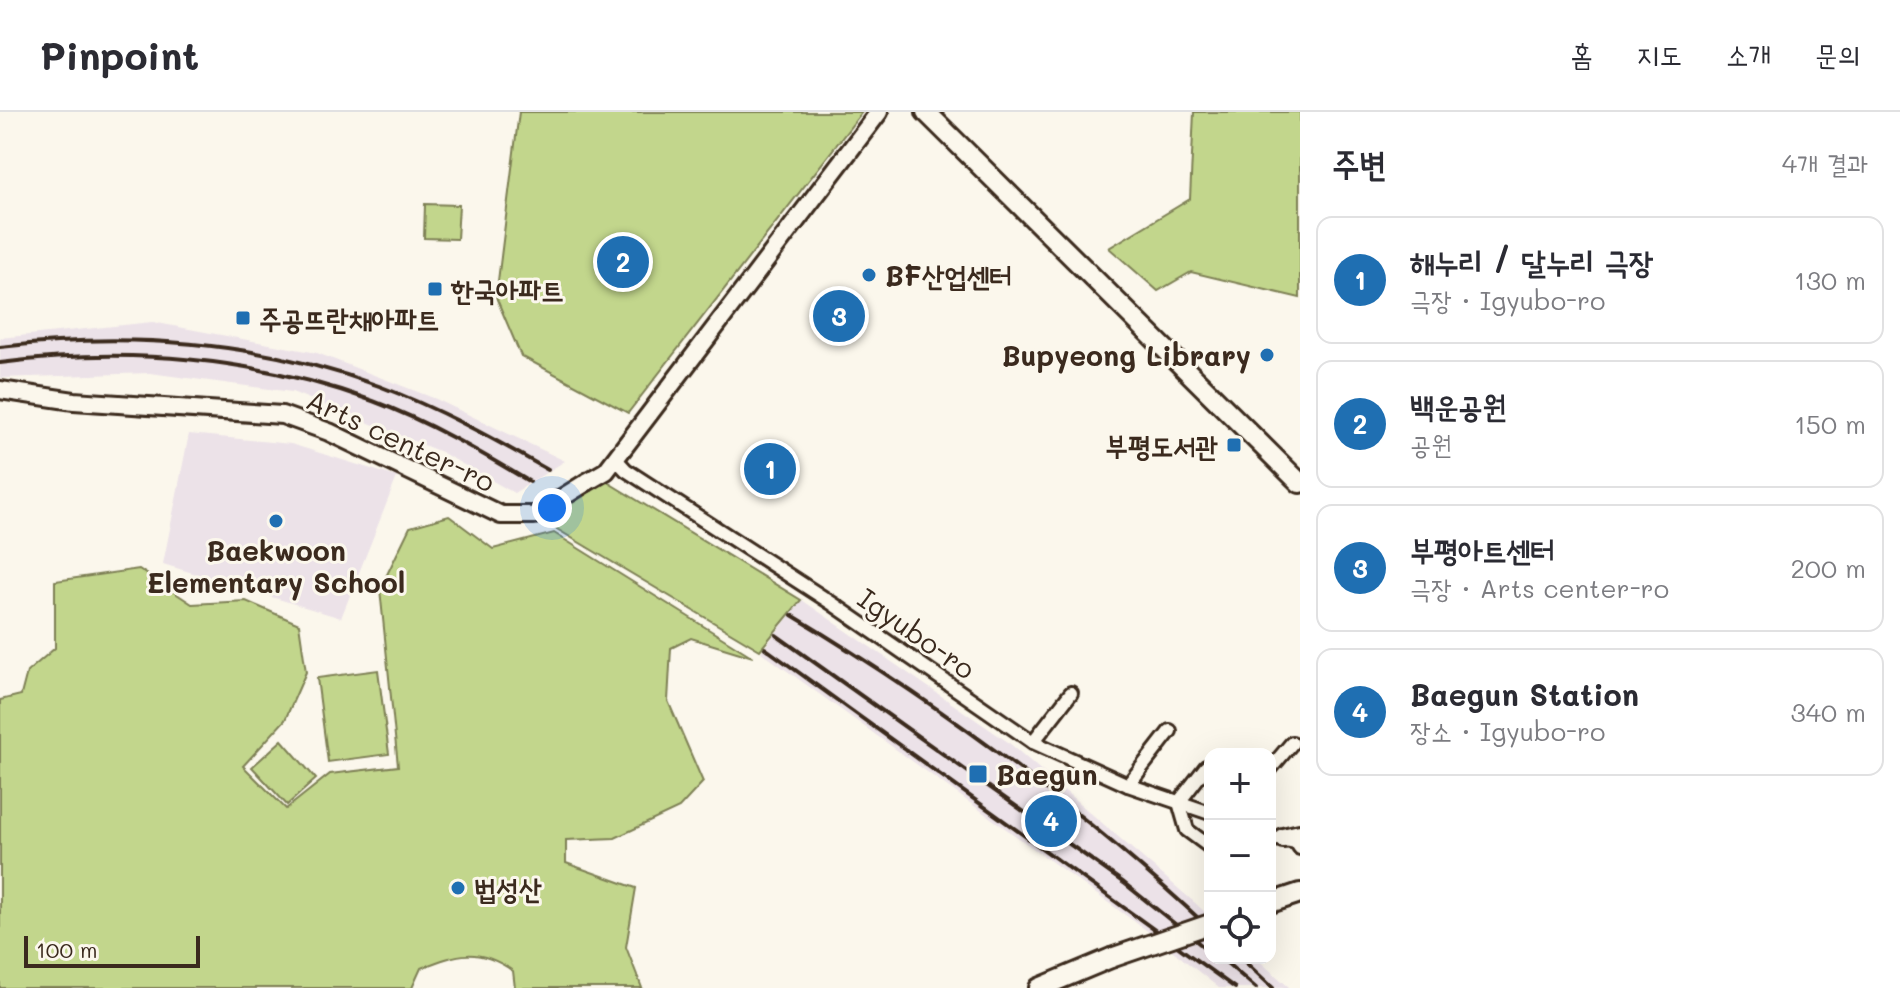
<!DOCTYPE html>
<html lang="ko">
<meta charset="utf-8">
<style>
:root{--surface:#fff;--page:#f2f2f3;--text:#2b2b33;--muted:#7c7c81;--line:#e1e1e2;--accent:#1f6fb2}
body{margin:0;font-family:Mali,"Poor Story",sans-serif;background:var(--page);color:var(--text)}
.controls{position:absolute;right:24px;bottom:24px;display:grid;overflow:hidden;border-radius:16px;box-shadow:0 8px 32px #0002}
.controls button{width:72px;height:72px;display:grid;place-items:center;padding:0;border:0;border-bottom:2px solid var(--line);background:var(--surface);color:var(--text);font:40px sans-serif}
.scale{position:absolute;left:24px;bottom:20px;width:176px;box-sizing:border-box;padding-left:8px;border:4px solid #3b2a1e;border-top:0;font-size:22px;line-height:28px;white-space:nowrap;color:#3b2a1e;-webkit-text-stroke:6px #fbf7ec;paint-order:stroke}
.you{position:absolute;left:552px;top:396px;width:28px;height:28px;margin:-20px;border:6px solid #fff;border-radius:50%;background:#1a73e8;box-shadow:0 0 0 12px #1a73e833}
.badge{display:grid;place-items:center;width:52px;height:52px;border-radius:50%;background:var(--accent);color:#fff;font-size:26px;font-weight:700}
.pin{position:absolute;translate:-50% -50%;border:4px solid #fff;box-shadow:0 2px 8px #0006}
.list{margin:0;padding:0;list-style:none}
h2{display:flex;justify-content:space-between;align-items:center;height:104px;margin:0;padding:0 32px;font-size:34px}
h2 small{font-size:26px;font-weight:400;color:var(--muted)}
.list li{display:grid;grid-template-columns:52px 1fr auto;gap:24px;align-items:center;box-sizing:border-box;height:128px;margin:0 16px 16px;padding:0 16px;border:2px solid var(--line);border-radius:16px}
.list b{display:block;font-size:30px;white-space:nowrap}
.list p{margin:0;font-size:26px;white-space:nowrap;color:var(--muted)}
.list em{font-size:26px;font-style:normal;color:var(--muted)}
.icon{flex:none;width:44px;height:44px;fill:none;stroke:currentColor;stroke-width:2;stroke-linecap:round;stroke-linejoin:round}
.map{position:relative;flex:none;width:1300px;height:876px;overflow:hidden}
header{display:flex;align-items:center;gap:48px;box-sizing:border-box;height:112px;padding:0 40px;background:var(--surface);border-bottom:2px solid var(--line)}
header strong{font-size:38px}
nav{display:flex;gap:44px;margin-inline-start:auto;font-size:28px}
main{display:flex}
aside{flex:1;background:var(--surface)}
.map>svg:first-child{display:block}
.built{fill:#ece2e8}
.green{fill:#c2d68c;stroke:#7e8055;stroke-width:2}
.lines{fill:none;stroke-linecap:round;stroke-linejoin:round}
.minor-casing{stroke:#3b2a1e;stroke-width:18}
.tertiary-casing{stroke:#3b2a1e;stroke-width:22}
.secondary-casing{stroke:#3b2a1e;stroke-width:24}
.minor{stroke:#fbf7ec;stroke-width:12}
.tertiary{stroke:#fbf7ec;stroke-width:16}
.secondary{stroke:#fbf7ec;stroke-width:18}
.rail{stroke:#3b2a1e;stroke-width:4}
.tertiary-bridge-casing{stroke:#3b2a1e;stroke-width:22;stroke-linecap:butt}
.secondary-bridge-casing{stroke:#3b2a1e;stroke-width:24;stroke-linecap:butt}
.tertiary-bridge{stroke:#fbf7ec;stroke-width:16}
.secondary-bridge{stroke:#fbf7ec;stroke-width:18}
.poi-dot{fill:#1f6fb2;stroke:#fbf7ec;stroke-width:3}
.labels{text-anchor:middle;dominant-baseline:central;stroke-width:6;stroke-linejoin:round;paint-order:stroke}
.poi-label{font-size:28px;font-weight:bold;fill:#3b2a1e;stroke:#fbf7ec;text-anchor:start}
.street-label{font-size:28px;fill:#3b2a1e;stroke:#fbf7ec}
</style>
<header>
<strong>Pinpoint</strong>
<nav><a>홈</a><a>지도</a><a>소개</a><a>문의</a></nav>
</header>
<main>
<div class="map">
<svg width="1300" height="876" viewBox="0 0 1300 876">
<rect width="100%" height="100%" fill="#fbf7ec"/>
<filter id="ink" filterUnits="userSpaceOnUse"><feTurbulence type="fractalNoise" baseFrequency=".0125" numOctaves="2"/><feDisplacementMap in="SourceGraphic" scale="16" xChannelSelector="R" yChannelSelector="G"/><feConvolveMatrix kernelMatrix="1 2 1 2 8 2 1 2 1" color-interpolation-filters="sRGB"/></filter>
<g filter="url(#ink)">
<g class="built">
<path d="M152 210 317 241 436 287 565 349 514 381 441 340 292 280 150 261 0 266V226Z"/>
<path d="M189 322 291 332 397 365 341 506 163 452Z"/>
<path d="M802 488 1008 630 1194 790 1210 805V846H1256L1290 876H1219L1153 823 761 540Z"/>
</g>
<g class="green">
<path d="M519 0H862L628 301 521 244 496 185Z"/>
<path d="M1194 0H1300V186L1191 160 1158 179 1109 136 1190 87Z"/>
<path d="M425 92 459 93 457 127 424 126Z"/>
<path d="M604 368 801 488 760 538 540 407Z"/>
<path d="M449 404 493 437 554 421 753 545 691 526 671 536 668 589 703 670 679 696 615 726 566 728V751L636 776 626 835 642 876H515L513 859C478 835 459 841 421 856L412 876H0V588L21 583 27 560 55 536V469L139 457 192 492 246 489 299 512 306 560 285 608 243 654 286 697 330 662 398 654 380 477 410 415Z"/>
<path d="M378 558 389 642 328 650 317 566Z"/>
<path d="M282 628 316 667 287 693 252 655Z"/>
</g>
<g class="lines">
<g class="minor-casing">
<g id="minor">
<path d="M615 346 626 358 833 492 1033 630 1128 673 1210 701"/>
<path d="M1033 630 1071 581"/>
<path d="M1270 657 1292 631"/>
<path d="M1128 673 1170 619"/>
<path d="M1179 690 1187 718 1210 735"/>
<path d="M1179 690 1206 655"/>
<path d="M1270 725 1296 730 1300 736"/>
</g>
</g>
<g class="tertiary-casing">
<g id="tertiary">
<path d="M0 278 74 289 282 303 329 320 501 403H534"/>
<path d="M587 370 606 359 879 0"/>
</g>
</g>
<g class="secondary-casing">
<g id="secondary">
<path d="M926 0 1300 371"/>
<path d="M1283 726 1300 722"/>
<path d="M1270 791 1300 781"/>
<path d="M1039 876 1111 846"/>
</g>
</g>
<use href="#minor" class="minor"/>
<use href="#tertiary" class="tertiary"/>
<use href="#secondary" class="secondary"/>
<g class="rail">
<path d="M0 235C128 220 258 229 379 274 438 296 494 327 548 358"/>
<path d="M0 251C126 235 253 245 373 289 427 309 480 340 530 370"/>
<path d="M792 503C941 593 1083 698 1210 817"/>
<path d="M776 523 1124 771 1210 840"/>
<path d="M765 536 1235 876"/>
<path d="M1221 846 1256 876"/>
<path d="M1241 846 1273 876"/>
</g>
<g class="tertiary-bridge-casing">
<path id="tertiary-bridge" d="M534 403 587 370"/>
</g>
<g class="secondary-bridge-casing">
<path id="secondary-bridge" d="M1111 846 1210 812"/>
</g>
<use href="#tertiary-bridge" class="tertiary-bridge"/>
<use href="#secondary-bridge" class="secondary-bridge"/>
</g>
</g>
<g class="poi-dot">
<circle cx="869" cy="163" r="8"/>
<rect x="427" y="169" width="16" height="16" rx="4"/>
<rect x="235" y="198" width="16" height="16" rx="4"/>
<circle cx="1267" cy="243" r="8"/>
<rect x="1226" y="325" width="16" height="16" rx="4"/>
<circle cx="276" cy="409" r="8"/>
<rect x="968" y="652" width="20" height="20" rx="4"/>
<circle cx="458" cy="776" r="8"/>
</g>
<g class="labels">
<g class="poi-label">
<text x="885" y="163">BF산업센터</text>
<text x="451" y="177">한국아파트</text>
<text x="259" y="206">주공뜨란채아파트</text>
<text x="1251" y="243" text-anchor="end">Bupyeong Library</text>
<text x="1218" y="333" text-anchor="end">부평도서관</text>
<text x="276" y="438" text-anchor="middle">Baekwoon<tspan x="276" dy="32">Elementary School</tspan></text>
<text x="996" y="662">Baegun</text>
<text x="474" y="776">법성산</text>
</g>
<g class="street-label">
<text transform="translate(401 328) rotate(25)">Arts center-ro</text>
<text transform="translate(917 521) rotate(35)">Igyubo-ro</text>
</g>
</g>
</svg>
<div class="controls">
<button>+</button>
<button>−</button>
<button><svg class="icon" aria-label="locate" viewBox="0 0 24 24"><circle cx="12" cy="12" r="6"/><path d="M12 2v4M12 18v4M2 12h4M18 12h4"/></svg></button>
</div>
<div class="scale">100 m</div>
<div class="you"></div>
<div class="pin badge" style="left:770px;top:357px">1</div>
<div class="pin badge" style="left:623px;top:150px">2</div>
<div class="pin badge" style="left:839px;top:204px">3</div>
<div class="pin badge" style="left:1051px;top:709px">4</div>
</div>
<aside>
<h2>주변<small>4개 결과</small></h2>
<ul class="list">
<li><span class="badge">1</span><div><b>해누리 / 달누리 극장</b><p>극장 · Igyubo-ro</p></div><em>130 m</em></li>
<li><span class="badge">2</span><div><b>백운공원</b><p>공원</p></div><em>150 m</em></li>
<li><span class="badge">3</span><div><b>부평아트센터</b><p>극장 · Arts center-ro</p></div><em>200 m</em></li>
<li><span class="badge">4</span><div><b>Baegun Station</b><p>장소 · Igyubo-ro</p></div><em>340 m</em></li>
</ul>
</aside>
</main>
